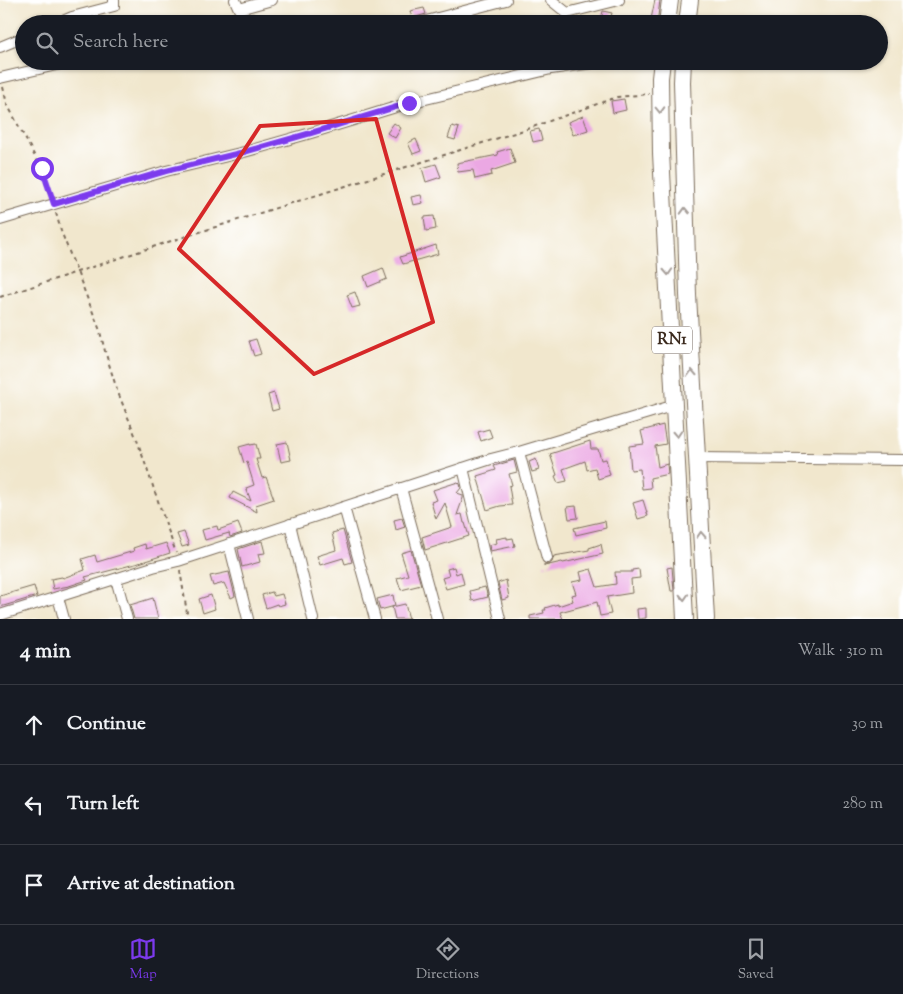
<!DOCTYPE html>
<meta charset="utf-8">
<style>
:root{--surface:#171b24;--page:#242831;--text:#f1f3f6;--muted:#9ea1a6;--line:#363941;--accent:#7c3aed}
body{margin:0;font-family:"Sorts Mill Goudy",serif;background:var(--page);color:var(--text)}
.stop{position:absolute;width:15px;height:15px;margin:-11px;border:4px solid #7c3aed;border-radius:50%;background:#fff}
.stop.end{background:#7c3aed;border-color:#fff;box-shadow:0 1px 5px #0008}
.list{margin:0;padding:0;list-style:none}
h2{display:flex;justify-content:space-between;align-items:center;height:65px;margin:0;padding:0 20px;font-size:21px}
h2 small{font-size:16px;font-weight:400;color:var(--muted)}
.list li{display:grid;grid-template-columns:32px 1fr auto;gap:15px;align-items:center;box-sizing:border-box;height:80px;padding:0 20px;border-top:1px solid var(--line)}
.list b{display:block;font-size:19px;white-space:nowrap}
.list em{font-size:16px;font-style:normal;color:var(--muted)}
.icon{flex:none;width:28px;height:28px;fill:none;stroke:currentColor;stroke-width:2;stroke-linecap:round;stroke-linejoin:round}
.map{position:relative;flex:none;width:903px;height:619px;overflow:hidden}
.search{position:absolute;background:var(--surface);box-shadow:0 1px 4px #0004;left:15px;right:15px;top:15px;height:55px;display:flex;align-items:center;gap:12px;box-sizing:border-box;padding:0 18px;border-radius:28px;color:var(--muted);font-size:19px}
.sheet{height:305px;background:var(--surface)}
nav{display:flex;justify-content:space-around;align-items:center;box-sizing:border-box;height:70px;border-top:1px solid var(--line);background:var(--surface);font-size:14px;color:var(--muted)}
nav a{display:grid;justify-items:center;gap:2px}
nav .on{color:var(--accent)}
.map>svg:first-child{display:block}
.building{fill:#eba8e3}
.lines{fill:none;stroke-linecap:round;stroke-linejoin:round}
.minor-casing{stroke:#7b6c5b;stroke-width:12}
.trunk-casing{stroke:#7b6c5b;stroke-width:18}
.path{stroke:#7b6c5b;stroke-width:2;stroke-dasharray:4 4;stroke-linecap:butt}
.minor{stroke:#fff;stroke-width:10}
.trunk{stroke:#fff;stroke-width:16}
.oneway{stroke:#a79f9a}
.route{stroke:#7c3aed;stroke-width:6}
.marked{fill:none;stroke:#d62828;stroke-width:4;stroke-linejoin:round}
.labels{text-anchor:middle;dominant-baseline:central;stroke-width:4.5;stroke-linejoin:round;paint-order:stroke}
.shield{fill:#fff;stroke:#766a62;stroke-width:1}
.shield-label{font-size:16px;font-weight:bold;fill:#3b2a1e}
</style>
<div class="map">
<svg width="903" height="619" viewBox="0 0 903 619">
<rect width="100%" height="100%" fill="#fff"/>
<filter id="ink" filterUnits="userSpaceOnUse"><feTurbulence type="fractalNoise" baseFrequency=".02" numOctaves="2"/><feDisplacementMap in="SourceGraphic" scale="10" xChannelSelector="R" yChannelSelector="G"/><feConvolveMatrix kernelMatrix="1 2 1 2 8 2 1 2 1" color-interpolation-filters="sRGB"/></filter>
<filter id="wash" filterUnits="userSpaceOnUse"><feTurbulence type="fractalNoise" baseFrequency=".0096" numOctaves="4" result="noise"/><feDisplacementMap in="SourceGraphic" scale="20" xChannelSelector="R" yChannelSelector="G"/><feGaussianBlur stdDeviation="1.12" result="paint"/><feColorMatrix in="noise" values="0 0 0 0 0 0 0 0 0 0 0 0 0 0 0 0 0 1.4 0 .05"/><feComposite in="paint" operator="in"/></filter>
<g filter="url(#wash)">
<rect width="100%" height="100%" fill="#f1e7cd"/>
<g id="blocks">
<g class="building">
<path d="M655 0H660L657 24H650Z"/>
<path d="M424 8 426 14 412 18 410 11Z"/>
<path d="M603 11 612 13 609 24H600Z"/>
<path d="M624 99 626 110 613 113 611 101Z"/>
<path d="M583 116 588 130 573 135 568 122Z"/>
<path d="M394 123 401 128 395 138 387 133Z"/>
<path d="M452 126 459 128 455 140 448 138Z"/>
<path d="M539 129 542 140 533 142 530 131Z"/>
<path d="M416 139 421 151 413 154 408 143Z"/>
<path d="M510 148 515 163 491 171 492 175 475 179 473 170 458 172 457 163 498 155 497 152Z"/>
<path d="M436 164 441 177 426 182 422 168Z"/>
<path d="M421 195 423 203 413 205 411 197Z"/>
<path d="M434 216 436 229 426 231 424 217Z"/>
<path d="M436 245 438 254 403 264 400 257Z"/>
<path d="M383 268 387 279 368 287 364 276Z"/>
<path d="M355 292 360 306 352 308 347 295Z"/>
<path d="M256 339 261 354 254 356 249 341Z"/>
<path d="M274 393 279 409 272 411 268 395Z"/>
<path d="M663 425 666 444 655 446 658 467 667 464 668 474 650 478 651 488 642 489 640 469 631 470 629 446 644 444 641 431Z"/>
<path d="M489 429 492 437 481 441 478 432Z"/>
<path d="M590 441 591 449H598L601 460 606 459 610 475 598 479 595 468 587 470 585 461 563 469 567 481 558 483 555 476 557 475 550 454Z"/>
<path d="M287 442 291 460 281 462 277 444Z"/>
<path d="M250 444V445L256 444 260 459H256L262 478 266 477 274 499 256 505 257 512 230 498 233 492 251 501 246 488 254 485 247 462 244 463 239 447Z"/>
<path d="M536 459 539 470 532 472 529 462Z"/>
<path d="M514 460 517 472 509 474 512 485 509 486 512 505 500 506 487 510 477 476 496 470 494 466Z"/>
<path d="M458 482 460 484 461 488 457 493 463 495V498L457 515 462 514 464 523H465L469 536 425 550 422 537 452 527 445 503 436 519 431 502 437 500 433 490Z"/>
<path d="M643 500 648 516 638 519 633 503Z"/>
<path d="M576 506 578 518 569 519 567 507Z"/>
<path d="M402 518 405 527 396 530 394 520Z"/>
<path d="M605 521 606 528 576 535 574 528Z"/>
<path d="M238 523 242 533 230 537 229 533 205 540 202 530 217 526 218 530Z"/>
<path d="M343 530 352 562 345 564 343 558 320 565 317 556 336 550 332 533Z"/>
<path d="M184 532 189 545 182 547 177 534Z"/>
<path d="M507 537V539L513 538 515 546 490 551 489 545 497 543 496 539Z"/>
<path d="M262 541 265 553 258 554 260 562 242 567 238 549Z"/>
<path d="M166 543 170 553 139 563 85 577 87 580 69 586 53 589 51 579 62 577 63 578 85 570 82 559 95 555 97 562 134 551 133 548 145 544 146 549Z"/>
<path d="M601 544 603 554 563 563 562 562 544 566V564L548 565 552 562 554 556 589 550V548Z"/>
<path d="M411 550 421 585 401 590 397 578 408 575 401 553Z"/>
<path d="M454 567 456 574 461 572 464 584 446 589 442 578 449 576 447 569Z"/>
<path d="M672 567 674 591H671L667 568Z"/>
<path d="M591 569 597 587 616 584 615 572H632V570L639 569 640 578 631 579 632 593 607 597 611 614 600 616 597 602 560 612 563 619H530V616L544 613 543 610H546L545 608 558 604V606L573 601 571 595 576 594 572 582 582 580 580 572Z"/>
<path d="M229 572 235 596 231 598 224 583 213 586 210 576Z"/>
<path d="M506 580 509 598 502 600 498 583Z"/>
<path d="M34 586 37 596 0 607V596Z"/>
<path d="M485 587 488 597 472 601 470 591Z"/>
<path d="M272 592 274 596 282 594 285 604 278 606 277 604 266 608 262 595Z"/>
<path d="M211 595 215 609 203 613 199 599Z"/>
<path d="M393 595 395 606 380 610 377 599Z"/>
<path d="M153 598 158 619H134L130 605Z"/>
<path d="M405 604 409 619H395L392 607Z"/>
<path d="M646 608V618L638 619 637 609Z"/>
</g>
</g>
</g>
<g filter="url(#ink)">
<use href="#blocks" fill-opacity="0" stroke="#7b6c5b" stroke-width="1"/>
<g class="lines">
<g class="minor-casing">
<g id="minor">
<path d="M235 0 239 9 272 0"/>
<path d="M551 0 567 13 619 0"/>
<path d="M56 24 72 17 114 6V0"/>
<path d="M233 24 254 19 262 24"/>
<path d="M415 24 506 0"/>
<path d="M0 47 24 37"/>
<path d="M0 78 74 61"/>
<path d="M0 220 166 171 244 152 311 133 409 103 551 69 607 61"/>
<path d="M519 452 547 558"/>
<path d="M697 458 903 460"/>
<path d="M463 468 500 619"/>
<path d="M401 488 437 619"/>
<path d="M344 507 375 619"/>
<path d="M290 524 313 619"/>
<path d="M229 544 248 619"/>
<path d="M116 579 127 619"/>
<path d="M58 597 64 619"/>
<path d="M0 615 153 567 178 561 491 459 519 452 675 405"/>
</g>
</g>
<g class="trunk-casing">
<g id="trunk">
<path d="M667 24 670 0"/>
<path d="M687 24 690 0"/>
<path d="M662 61 660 78 661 153 685 619"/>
<path d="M683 61 682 82 688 295 706 619"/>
</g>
</g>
<g class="path">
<path d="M3 87 7 104 41 168 50 195"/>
<path d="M56 213 61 231 99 328 105 351 117 390 137 440 176 553"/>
<path d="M0 297 77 272 168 242 527 129 617 97 649 94"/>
<path d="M180 570 188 619"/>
</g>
<use href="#minor" class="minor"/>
<use href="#trunk" class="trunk"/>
</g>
<defs><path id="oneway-chevron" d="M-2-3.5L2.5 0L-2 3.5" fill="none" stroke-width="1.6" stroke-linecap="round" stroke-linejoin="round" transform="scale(1.25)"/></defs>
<g class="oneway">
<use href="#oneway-chevron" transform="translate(660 110) rotate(88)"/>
<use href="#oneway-chevron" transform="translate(685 211) rotate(-92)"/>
<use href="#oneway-chevron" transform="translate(668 272) rotate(87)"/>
<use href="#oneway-chevron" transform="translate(692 373) rotate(-93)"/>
<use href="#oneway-chevron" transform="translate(677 434) rotate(87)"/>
<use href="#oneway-chevron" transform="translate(701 535) rotate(-93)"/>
<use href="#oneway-chevron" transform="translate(684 597) rotate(87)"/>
</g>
</g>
<g class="lines" filter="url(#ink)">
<path class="route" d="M42 168 54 204 166 171 244 152 311 133 409 103"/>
</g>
<path class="marked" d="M376 119 433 322 314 374 179 249 260 126Z"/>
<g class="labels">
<rect class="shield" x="652" y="326.5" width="40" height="27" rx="4"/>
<g class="shield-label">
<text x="672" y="340">RN1</text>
</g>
</g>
</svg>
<div class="stop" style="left:42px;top:168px"></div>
<div class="stop end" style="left:409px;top:103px"></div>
<div class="search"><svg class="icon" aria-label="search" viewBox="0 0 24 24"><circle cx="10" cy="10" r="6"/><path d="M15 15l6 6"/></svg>Search here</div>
</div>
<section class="sheet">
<h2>4 min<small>Walk · 310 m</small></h2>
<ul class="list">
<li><svg class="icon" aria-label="ahead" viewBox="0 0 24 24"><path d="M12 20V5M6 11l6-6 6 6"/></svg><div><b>Continue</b></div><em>30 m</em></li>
<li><svg class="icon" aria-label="left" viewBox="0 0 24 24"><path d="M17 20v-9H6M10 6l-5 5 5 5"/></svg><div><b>Turn left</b></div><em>280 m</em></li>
<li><svg class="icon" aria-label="arrive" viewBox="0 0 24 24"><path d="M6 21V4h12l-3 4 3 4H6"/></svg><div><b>Arrive at destination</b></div></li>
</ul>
</section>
<nav>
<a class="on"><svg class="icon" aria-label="map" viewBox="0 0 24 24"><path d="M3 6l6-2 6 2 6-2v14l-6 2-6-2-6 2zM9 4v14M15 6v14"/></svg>Map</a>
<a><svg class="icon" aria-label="directions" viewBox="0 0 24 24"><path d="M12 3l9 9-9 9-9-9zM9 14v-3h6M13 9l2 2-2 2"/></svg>Directions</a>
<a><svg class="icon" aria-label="saved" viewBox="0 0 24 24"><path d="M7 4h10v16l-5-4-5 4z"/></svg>Saved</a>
</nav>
